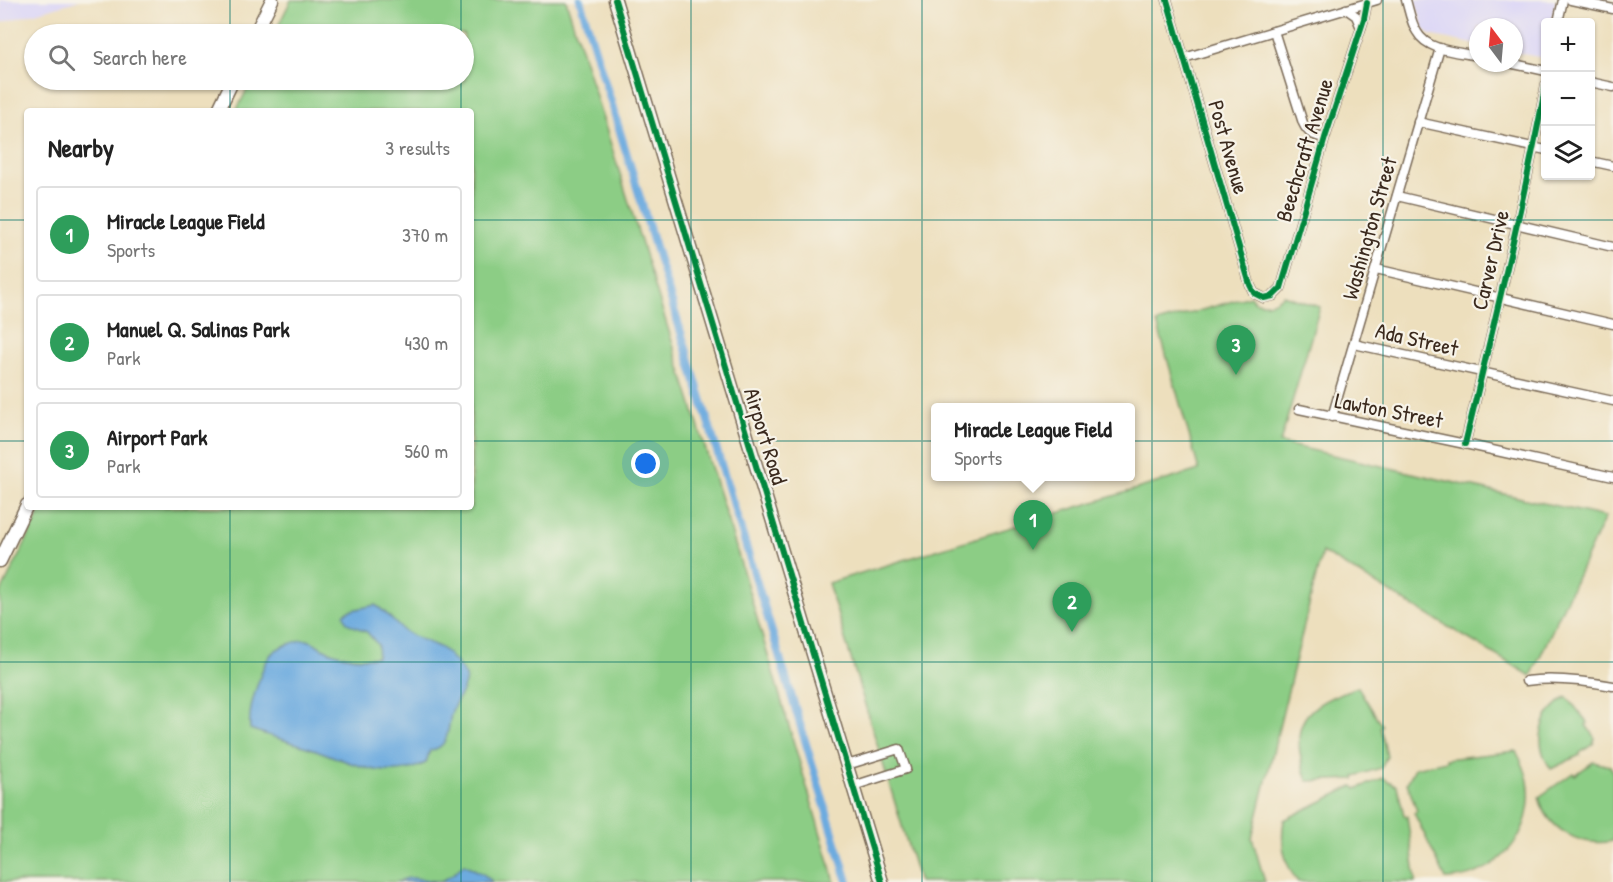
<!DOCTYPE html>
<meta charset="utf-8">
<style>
:root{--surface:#fff;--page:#f6f6f6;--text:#222;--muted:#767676;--line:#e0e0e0;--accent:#7c3aed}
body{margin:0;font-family:"Patrick Hand",sans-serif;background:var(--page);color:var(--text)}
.controls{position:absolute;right:18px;top:18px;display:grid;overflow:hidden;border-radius:6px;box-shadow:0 2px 4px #0004}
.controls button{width:54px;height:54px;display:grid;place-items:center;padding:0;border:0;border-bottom:2px solid var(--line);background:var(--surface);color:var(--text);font:30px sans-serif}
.compass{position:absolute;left:1469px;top:18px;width:54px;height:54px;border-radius:50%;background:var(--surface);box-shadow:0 2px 4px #0004;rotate:344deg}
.you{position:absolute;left:646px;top:464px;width:21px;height:21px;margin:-15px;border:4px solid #fff;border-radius:50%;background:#1a73e8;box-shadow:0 0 0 9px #1a73e833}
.badge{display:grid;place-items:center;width:39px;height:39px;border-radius:50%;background:var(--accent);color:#fff;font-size:20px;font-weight:700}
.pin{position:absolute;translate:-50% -50px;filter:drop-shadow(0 2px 3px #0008)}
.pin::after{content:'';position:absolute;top:32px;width:21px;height:18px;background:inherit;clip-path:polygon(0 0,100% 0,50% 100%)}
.popup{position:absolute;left:931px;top:403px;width:204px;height:78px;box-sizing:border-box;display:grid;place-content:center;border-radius:6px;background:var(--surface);filter:drop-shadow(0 2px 4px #0005);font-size:20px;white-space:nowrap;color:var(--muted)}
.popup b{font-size:22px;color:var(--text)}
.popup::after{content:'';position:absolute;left:50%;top:100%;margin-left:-12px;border:12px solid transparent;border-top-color:var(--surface)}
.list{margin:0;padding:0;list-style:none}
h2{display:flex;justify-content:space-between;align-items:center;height:78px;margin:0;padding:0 24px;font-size:26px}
h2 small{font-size:20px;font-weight:400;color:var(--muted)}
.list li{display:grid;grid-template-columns:39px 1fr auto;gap:18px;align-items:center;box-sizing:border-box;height:96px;margin:0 12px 12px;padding:0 12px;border:2px solid var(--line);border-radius:6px}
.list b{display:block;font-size:22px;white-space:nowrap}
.list p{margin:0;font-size:20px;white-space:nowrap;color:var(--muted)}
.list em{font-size:20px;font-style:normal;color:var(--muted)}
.icon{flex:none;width:33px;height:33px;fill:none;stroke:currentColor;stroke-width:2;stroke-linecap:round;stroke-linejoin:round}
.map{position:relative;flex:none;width:1613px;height:882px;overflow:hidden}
.search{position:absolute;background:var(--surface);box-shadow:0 2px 4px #0004;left:24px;top:24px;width:450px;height:66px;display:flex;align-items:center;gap:15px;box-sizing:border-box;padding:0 21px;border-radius:33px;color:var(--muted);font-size:22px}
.panel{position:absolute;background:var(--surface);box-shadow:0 2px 4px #0004;left:24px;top:108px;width:450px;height:402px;border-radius:6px}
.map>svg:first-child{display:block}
.built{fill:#dbd6f7}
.green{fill:#8ccd85;stroke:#647c52;stroke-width:1.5}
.water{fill:#6dabdf;stroke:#546a7e;stroke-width:1.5}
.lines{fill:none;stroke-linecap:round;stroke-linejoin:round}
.canal{stroke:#6dabdf;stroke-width:8}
.street-casing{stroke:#796956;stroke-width:11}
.secondary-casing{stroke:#796956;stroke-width:15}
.street{stroke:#fff;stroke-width:8}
.secondary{stroke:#fff;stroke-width:12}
.cycleway-casing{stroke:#f7f3e8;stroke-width:10}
.cycleway{stroke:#00873e;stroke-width:6}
.grid{fill:none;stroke:#0f766e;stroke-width:1.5;stroke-opacity:0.55}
.labels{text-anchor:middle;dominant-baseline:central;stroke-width:4.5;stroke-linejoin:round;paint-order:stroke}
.street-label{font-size:22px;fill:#3b2a1e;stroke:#f7f3e8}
</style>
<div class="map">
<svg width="1613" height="882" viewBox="0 0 1613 882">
<rect width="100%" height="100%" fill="#f7f3e8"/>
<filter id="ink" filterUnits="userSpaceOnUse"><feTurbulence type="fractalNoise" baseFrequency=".0167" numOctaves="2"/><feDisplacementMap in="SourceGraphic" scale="12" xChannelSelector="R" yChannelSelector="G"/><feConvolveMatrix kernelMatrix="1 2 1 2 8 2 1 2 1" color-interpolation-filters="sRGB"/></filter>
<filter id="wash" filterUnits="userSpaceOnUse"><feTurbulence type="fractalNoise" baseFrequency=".008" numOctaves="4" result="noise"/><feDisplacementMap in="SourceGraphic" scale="24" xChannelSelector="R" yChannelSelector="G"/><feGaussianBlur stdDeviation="1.35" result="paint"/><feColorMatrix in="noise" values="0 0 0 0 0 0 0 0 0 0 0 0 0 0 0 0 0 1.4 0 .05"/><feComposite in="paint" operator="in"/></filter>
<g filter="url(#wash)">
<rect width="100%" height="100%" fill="#eddfbd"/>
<g class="built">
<path d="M0 0H80L0 23Z"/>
<path d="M1415 0H1556L1551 22H1546L1545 45 1543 58 1514 52V27H1478V45L1430 35 1423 27Z"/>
</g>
<g class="green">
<path d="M291 0H566L735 544 835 882H0V594L43 507H471V111H236L252 80H464V34H274Z"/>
<path d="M1283 295 1320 307 1280 443 1605 517 1531 676 1322 552 1252 838 1265 882H919L828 583 1199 470 1157 323 1250 296 1254 301C1266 305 1273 304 1283 295Z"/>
<path d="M1358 687 1382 726 1380 727 1387 756 1381 768 1355 776V779L1307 781C1288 722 1302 706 1358 687Z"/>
<path d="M1567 697 1588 723 1586 725 1595 738 1593 744 1580 753V755L1551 769C1533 743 1540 714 1567 697Z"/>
<path d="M1516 751C1521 760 1526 770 1528 781 1537 833 1497 878 1446 879L1414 813 1417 811 1407 783 1415 768 1446 761V759Z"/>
<path d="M1593 762 1610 766 1613 771V841C1580 848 1547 829 1539 797L1573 773 1575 775Z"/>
<path d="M1383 778 1397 786 1404 815 1407 816 1416 882H1298C1284 864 1280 843 1284 820L1353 786 1356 789Z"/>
</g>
<g class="water">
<path d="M375 605C386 611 393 622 403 630 415 639 428 641 441 648 451 655 459 666 466 676 465 692 457 697 452 711 447 726 451 748 430 750L426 763C383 784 348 760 307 747 288 741 269 736 250 729 248 710 255 692 261 674 268 655 272 649 292 643 298 641 304 638 310 641 315 642 318 646 322 648 339 656 358 660 377 657L378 645 367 632 347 623 344 615 348 611Z"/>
<path d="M464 864 483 874 493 882H398C412 873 426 882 440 881 449 879 458 870 464 864Z"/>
</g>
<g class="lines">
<path class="canal" d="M580 0 848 882"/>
</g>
</g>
<g filter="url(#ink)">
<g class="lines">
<g class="street-casing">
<g id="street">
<path d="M1167 0 1250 285 1254 293 1264 298 1273 296 1281 288 1325 138 1364 19 1367 3"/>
<path d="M1406 0C1409 10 1411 23 1417 32 1427 51 1459 52 1478 56"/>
<path d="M1571 0 1613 9"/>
<path d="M1346 9 1356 16 1361 28"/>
<path d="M1558 22 1563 0"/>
<path d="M1274 31 1303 123C1308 134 1314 136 1325 138"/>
<path d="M1184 58 1377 0"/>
<path d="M1509 63 1546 71"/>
<path d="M1590 82 1613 87"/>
<path d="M1418 122 1546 150"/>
<path d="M1590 161 1613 166"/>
<path d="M1397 196 1613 247"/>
<path d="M1376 269 1613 324"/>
<path d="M1354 344 1613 401"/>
<path d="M1299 409 1465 444 1613 477"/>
<path d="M1332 417 1440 48"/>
<path d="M1465 444C1494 324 1523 205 1546 84"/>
<path d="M1526 681C1555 677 1585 681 1613 686"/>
<path d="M847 765 899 749 906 769 853 786"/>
</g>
</g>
<g class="secondary-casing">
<g id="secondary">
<path d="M615 0 882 882"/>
<path d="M255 34 272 0"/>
<path d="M218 111 233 80"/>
<path d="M0 561 27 505"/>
</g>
</g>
<use href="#street" class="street"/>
<use href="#secondary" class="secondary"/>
<g class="cycleway-casing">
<g id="cycleway">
<path d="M615 0 882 882"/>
<path d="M1167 0 1250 285 1254 293 1264 298 1273 296 1281 288 1325 138 1364 19 1367 3"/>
<path d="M1465 444C1494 324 1523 205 1546 84"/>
</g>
</g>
<use href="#cycleway" class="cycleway"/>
</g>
</g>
<path class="grid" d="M230 0V34M461 0V34M691 0V882M922 0V882M1152 0V882M1383 0V882M230 80V111M461 80V111M0 220H27M471 220H1613M0 441H27M471 441H1613M230 507V882M461 507V882M0 662H1613"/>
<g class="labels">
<g class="street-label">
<text transform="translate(1229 147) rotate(74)">Post Avenue</text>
<text transform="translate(1304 150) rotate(-73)">Beechcraft Avenue</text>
<text transform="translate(1369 228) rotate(-74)">Washington Street</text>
<text transform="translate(1490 260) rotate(-77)">Carver Drive</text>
<text transform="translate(1417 339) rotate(13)">Ada Street</text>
<text transform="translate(1389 410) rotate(11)">Lawton Street</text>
<text transform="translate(766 436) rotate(73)">Airport Road</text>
</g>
</g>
</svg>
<div class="controls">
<button>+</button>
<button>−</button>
<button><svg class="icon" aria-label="layers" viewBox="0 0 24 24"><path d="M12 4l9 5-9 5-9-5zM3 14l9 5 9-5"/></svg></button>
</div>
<svg class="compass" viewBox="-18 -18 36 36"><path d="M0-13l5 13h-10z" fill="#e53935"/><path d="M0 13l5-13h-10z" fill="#767676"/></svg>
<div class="you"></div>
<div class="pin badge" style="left:1033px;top:550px;background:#2e9e5b">1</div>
<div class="popup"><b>Miracle League Field</b>Sports</div>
<div class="pin badge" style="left:1072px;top:632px;background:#2e9e5b">2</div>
<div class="pin badge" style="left:1236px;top:375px;background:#2e9e5b">3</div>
<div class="search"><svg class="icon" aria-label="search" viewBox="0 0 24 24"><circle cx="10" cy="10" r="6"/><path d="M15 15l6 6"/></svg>Search here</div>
<section class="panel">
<h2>Nearby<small>3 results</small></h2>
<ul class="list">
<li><span class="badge" style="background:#2e9e5b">1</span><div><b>Miracle League Field</b><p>Sports</p></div><em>370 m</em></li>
<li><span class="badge" style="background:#2e9e5b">2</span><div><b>Manuel Q. Salinas Park</b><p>Park</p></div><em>430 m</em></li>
<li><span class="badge" style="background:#2e9e5b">3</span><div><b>Airport Park</b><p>Park</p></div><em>560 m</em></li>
</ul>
</section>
</div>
